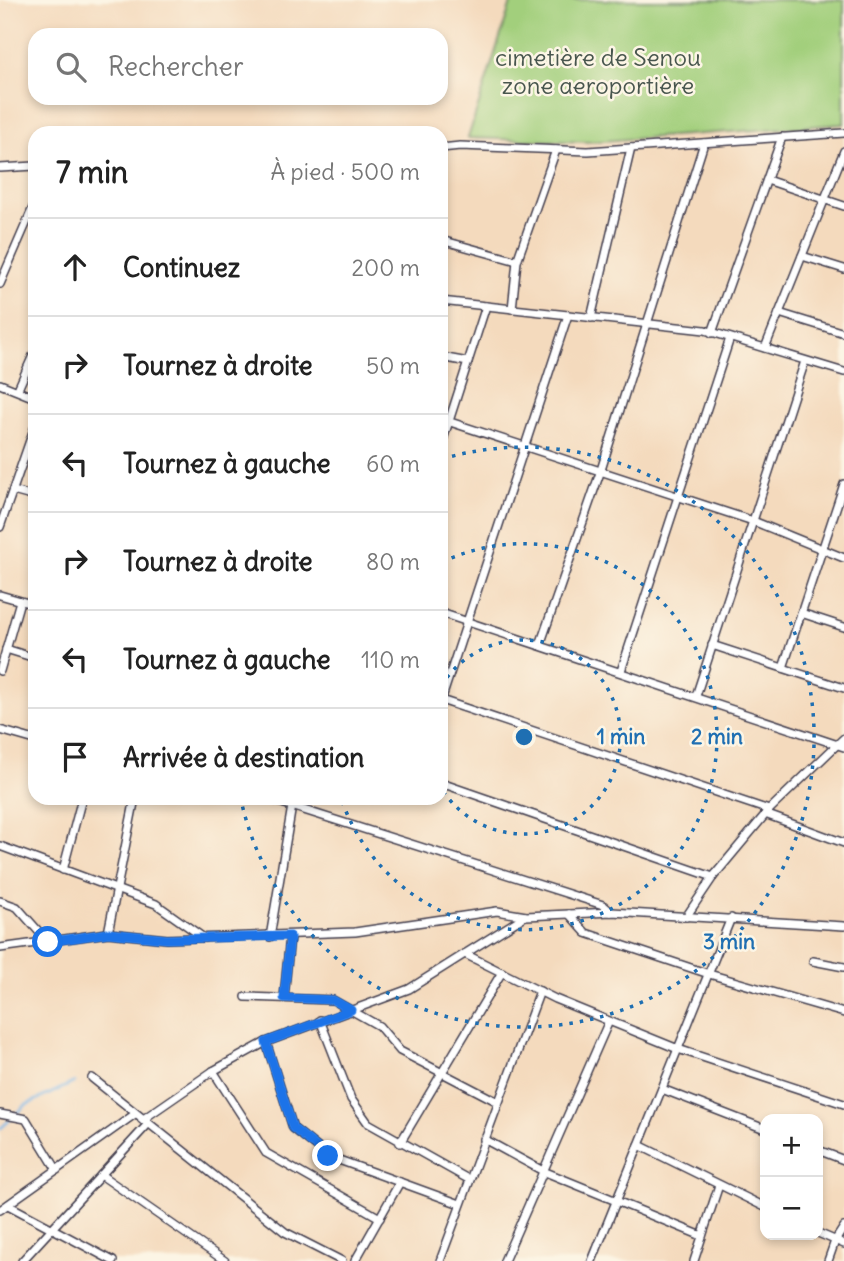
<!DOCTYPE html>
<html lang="fr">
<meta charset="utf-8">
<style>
:root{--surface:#fff;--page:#f6f6f6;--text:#222;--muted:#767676;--line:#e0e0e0}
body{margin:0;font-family:Delius,sans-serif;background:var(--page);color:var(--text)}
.controls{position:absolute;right:21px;bottom:21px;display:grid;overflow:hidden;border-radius:14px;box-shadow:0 4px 10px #0003}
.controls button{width:63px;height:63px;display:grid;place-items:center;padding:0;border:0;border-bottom:2px solid var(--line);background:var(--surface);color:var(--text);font:35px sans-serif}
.stop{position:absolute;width:21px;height:21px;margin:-16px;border:5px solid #1a73e8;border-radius:50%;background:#fff}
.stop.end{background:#1a73e8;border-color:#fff;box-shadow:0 2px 7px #0008}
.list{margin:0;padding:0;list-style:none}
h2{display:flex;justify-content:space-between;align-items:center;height:91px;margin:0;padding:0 28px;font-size:30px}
h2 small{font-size:23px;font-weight:400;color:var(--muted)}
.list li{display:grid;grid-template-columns:46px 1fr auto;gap:21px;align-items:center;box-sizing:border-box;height:98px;padding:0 28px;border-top:2px solid var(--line)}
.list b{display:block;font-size:26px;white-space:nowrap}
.list em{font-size:23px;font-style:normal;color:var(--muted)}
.icon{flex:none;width:38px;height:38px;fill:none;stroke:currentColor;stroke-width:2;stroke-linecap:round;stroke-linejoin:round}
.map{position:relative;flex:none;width:844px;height:1261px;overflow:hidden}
.search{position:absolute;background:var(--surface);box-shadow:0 4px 10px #0003;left:28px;top:28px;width:420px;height:77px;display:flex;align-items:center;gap:18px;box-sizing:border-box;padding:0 24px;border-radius:21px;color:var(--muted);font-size:26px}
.panel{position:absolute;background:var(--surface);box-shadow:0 4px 10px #0003;left:28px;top:126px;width:420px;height:679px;border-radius:21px}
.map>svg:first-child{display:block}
.green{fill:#a2cf7c;stroke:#62785c;stroke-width:2}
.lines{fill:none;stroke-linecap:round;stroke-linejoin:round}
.stream{stroke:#74b4e8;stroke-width:2.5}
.minor-casing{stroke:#423e4e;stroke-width:10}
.minor{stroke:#fff;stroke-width:7}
.route{stroke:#1a73e8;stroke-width:9}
.ring{fill:none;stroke:#1f6fb2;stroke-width:3.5;stroke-dasharray:3.5 7}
.labels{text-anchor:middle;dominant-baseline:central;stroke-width:5;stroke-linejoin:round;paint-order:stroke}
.park-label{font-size:24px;fill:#48564e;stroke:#fcf5e5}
.centre{fill:#1f6fb2;stroke:#fcf5e5;stroke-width:3.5}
.ring-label{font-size:21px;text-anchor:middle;font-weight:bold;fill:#1f6fb2;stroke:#fcf5e5;stroke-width:5;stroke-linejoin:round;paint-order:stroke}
</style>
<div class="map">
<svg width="844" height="1261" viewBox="0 0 844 1261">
<rect width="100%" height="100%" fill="#fcf5e5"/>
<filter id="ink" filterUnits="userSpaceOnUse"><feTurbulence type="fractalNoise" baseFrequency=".0143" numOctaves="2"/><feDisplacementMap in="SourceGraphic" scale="14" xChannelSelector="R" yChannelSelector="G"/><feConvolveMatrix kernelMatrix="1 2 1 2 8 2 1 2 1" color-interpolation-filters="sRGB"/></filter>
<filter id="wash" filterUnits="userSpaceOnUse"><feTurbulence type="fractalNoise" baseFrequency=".00686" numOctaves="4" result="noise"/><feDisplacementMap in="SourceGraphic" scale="28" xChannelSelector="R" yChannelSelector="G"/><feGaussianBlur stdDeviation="1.57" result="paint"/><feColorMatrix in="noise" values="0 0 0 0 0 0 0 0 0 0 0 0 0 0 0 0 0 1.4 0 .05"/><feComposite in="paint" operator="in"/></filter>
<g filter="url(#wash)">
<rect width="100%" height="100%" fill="#f4dabd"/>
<path class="green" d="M512 0H844V124L588 142 468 138Z"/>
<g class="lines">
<path class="stream" d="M0 1129 26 1105 75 1082"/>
</g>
</g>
<g filter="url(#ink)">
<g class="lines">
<g class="minor-casing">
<g id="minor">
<path d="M441 148 460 146 588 151 844 133"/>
<path d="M0 168 35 166"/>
<path d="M767 180 844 206"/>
<path d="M441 240 517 261"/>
<path d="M802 256 844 269"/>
<path d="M0 284 35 203"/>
<path d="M441 301 705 330 844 372"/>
<path d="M512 309 517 261 556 150"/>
<path d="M779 313 844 333"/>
<path d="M591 318 631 148"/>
<path d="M712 333 782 137"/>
<path d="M765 348 844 151"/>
<path d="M441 357 468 362"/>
<path d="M0 384 35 398"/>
<path d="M18 389 35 351"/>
<path d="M441 419 753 521 844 558"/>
<path d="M441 446 486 306"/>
<path d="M13 491 35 497"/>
<path d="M0 527 35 426"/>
<path d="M0 595 35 605"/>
<path d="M441 613 844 747"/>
<path d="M801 613 844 627"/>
<path d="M540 645 601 470 704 143"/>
<path d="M712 645 844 688"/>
<path d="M6 649 35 658"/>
<path d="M783 668 844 484"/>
<path d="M0 671 20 601"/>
<path d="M621 671 730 338"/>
<path d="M696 696 805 361"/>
<path d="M441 700 769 810 844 738"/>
<path d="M441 701 568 315"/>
<path d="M0 730 35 740"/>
<path d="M441 783 713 877"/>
<path d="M266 798 603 905 611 912"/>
<path d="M765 814 844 843"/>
<path d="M0 846 156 904 204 938"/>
<path d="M63 870 82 798"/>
<path d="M0 901 17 907 48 942"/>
<path d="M569 914 586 933 709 974 844 1013"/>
<path d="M686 917 713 877 769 810"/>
<path d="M108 933 135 798"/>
<path d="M270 937 292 806"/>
<path d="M0 948 108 933 167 939 355 932 497 911 526 916 612 912 844 926"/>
<path d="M465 954 555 999 678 1049 844 1104"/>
<path d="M813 961 844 967"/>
<path d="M246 997 333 1000 379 1026 400 1051 498 1102"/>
<path d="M284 998 290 936"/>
<path d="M320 1020 351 1099 368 1123 468 1179"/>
<path d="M266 1042 293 1128 328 1156 460 1204"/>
<path d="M213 1071 266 1153 380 1218"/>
<path d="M92 1078 285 1232 342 1261"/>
<path d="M662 1089 765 1129"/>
<path d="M0 1114 26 1119 57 1170"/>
<path d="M142 1120 213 1071 266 1042 409 989 525 916"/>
<path d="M484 1139 543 1171 702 1236"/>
<path d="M400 1143 502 972"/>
<path d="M639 1145 765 1207"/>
<path d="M818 1150 844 1160"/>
<path d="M101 1175 225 1261"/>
<path d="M8 1205 113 1261"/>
<path d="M0 1210 135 1114"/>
<path d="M818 1233 844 1244"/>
<path d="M22 1261 148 1124"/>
<path d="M355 1261 400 1182"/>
<path d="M440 1261 540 991"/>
<path d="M504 1261 609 1021"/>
<path d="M592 1261 731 918"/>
<path d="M694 1261 719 1185"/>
<path d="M828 1261 835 1241 844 1227"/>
</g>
</g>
<use href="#minor" class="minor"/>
</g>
</g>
<g class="lines" filter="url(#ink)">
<path class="route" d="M48 942 108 933 167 939 290 936 284 998 333 1000 351 1010 266 1042 293 1128 328 1156"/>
</g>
<g class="ring">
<path d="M441 686A97 97 0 1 1 441 788"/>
<path d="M442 562A193 193 0 1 1 341 798"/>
<path d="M442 459A290 290 0 1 1 241 800"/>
</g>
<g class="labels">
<g class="park-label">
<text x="598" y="57">cimetière de Senou<tspan x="598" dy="28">zone aeroportière</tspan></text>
</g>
</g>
<circle cx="524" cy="737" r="10" class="centre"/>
<g class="ring-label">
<text x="621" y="744">1 min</text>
<text x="717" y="744">2 min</text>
<text x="729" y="949">3 min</text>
</g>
</svg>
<div class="controls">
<button>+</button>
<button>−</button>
</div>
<div class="stop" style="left:48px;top:942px"></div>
<div class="stop end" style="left:328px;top:1156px"></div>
<div class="search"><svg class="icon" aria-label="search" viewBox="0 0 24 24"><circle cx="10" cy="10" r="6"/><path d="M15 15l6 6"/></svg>Rechercher</div>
<section class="panel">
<h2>7 min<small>À pied · 500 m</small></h2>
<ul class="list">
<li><svg class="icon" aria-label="ahead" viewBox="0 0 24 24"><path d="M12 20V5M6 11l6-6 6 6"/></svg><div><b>Continuez</b></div><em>200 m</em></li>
<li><svg class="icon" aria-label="right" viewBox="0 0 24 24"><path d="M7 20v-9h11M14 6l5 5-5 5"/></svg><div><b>Tournez à droite</b></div><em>50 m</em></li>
<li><svg class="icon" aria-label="left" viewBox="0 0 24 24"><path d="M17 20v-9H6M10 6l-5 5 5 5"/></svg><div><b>Tournez à gauche</b></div><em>60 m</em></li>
<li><svg class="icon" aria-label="right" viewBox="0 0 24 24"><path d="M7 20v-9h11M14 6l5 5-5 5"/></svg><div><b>Tournez à droite</b></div><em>80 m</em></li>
<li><svg class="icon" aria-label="left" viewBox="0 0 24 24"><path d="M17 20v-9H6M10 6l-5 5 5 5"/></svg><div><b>Tournez à gauche</b></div><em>110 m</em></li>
<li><svg class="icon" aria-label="arrive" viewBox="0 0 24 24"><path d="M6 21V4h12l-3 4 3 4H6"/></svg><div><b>Arrivée à destination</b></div></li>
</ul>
</section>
</div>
